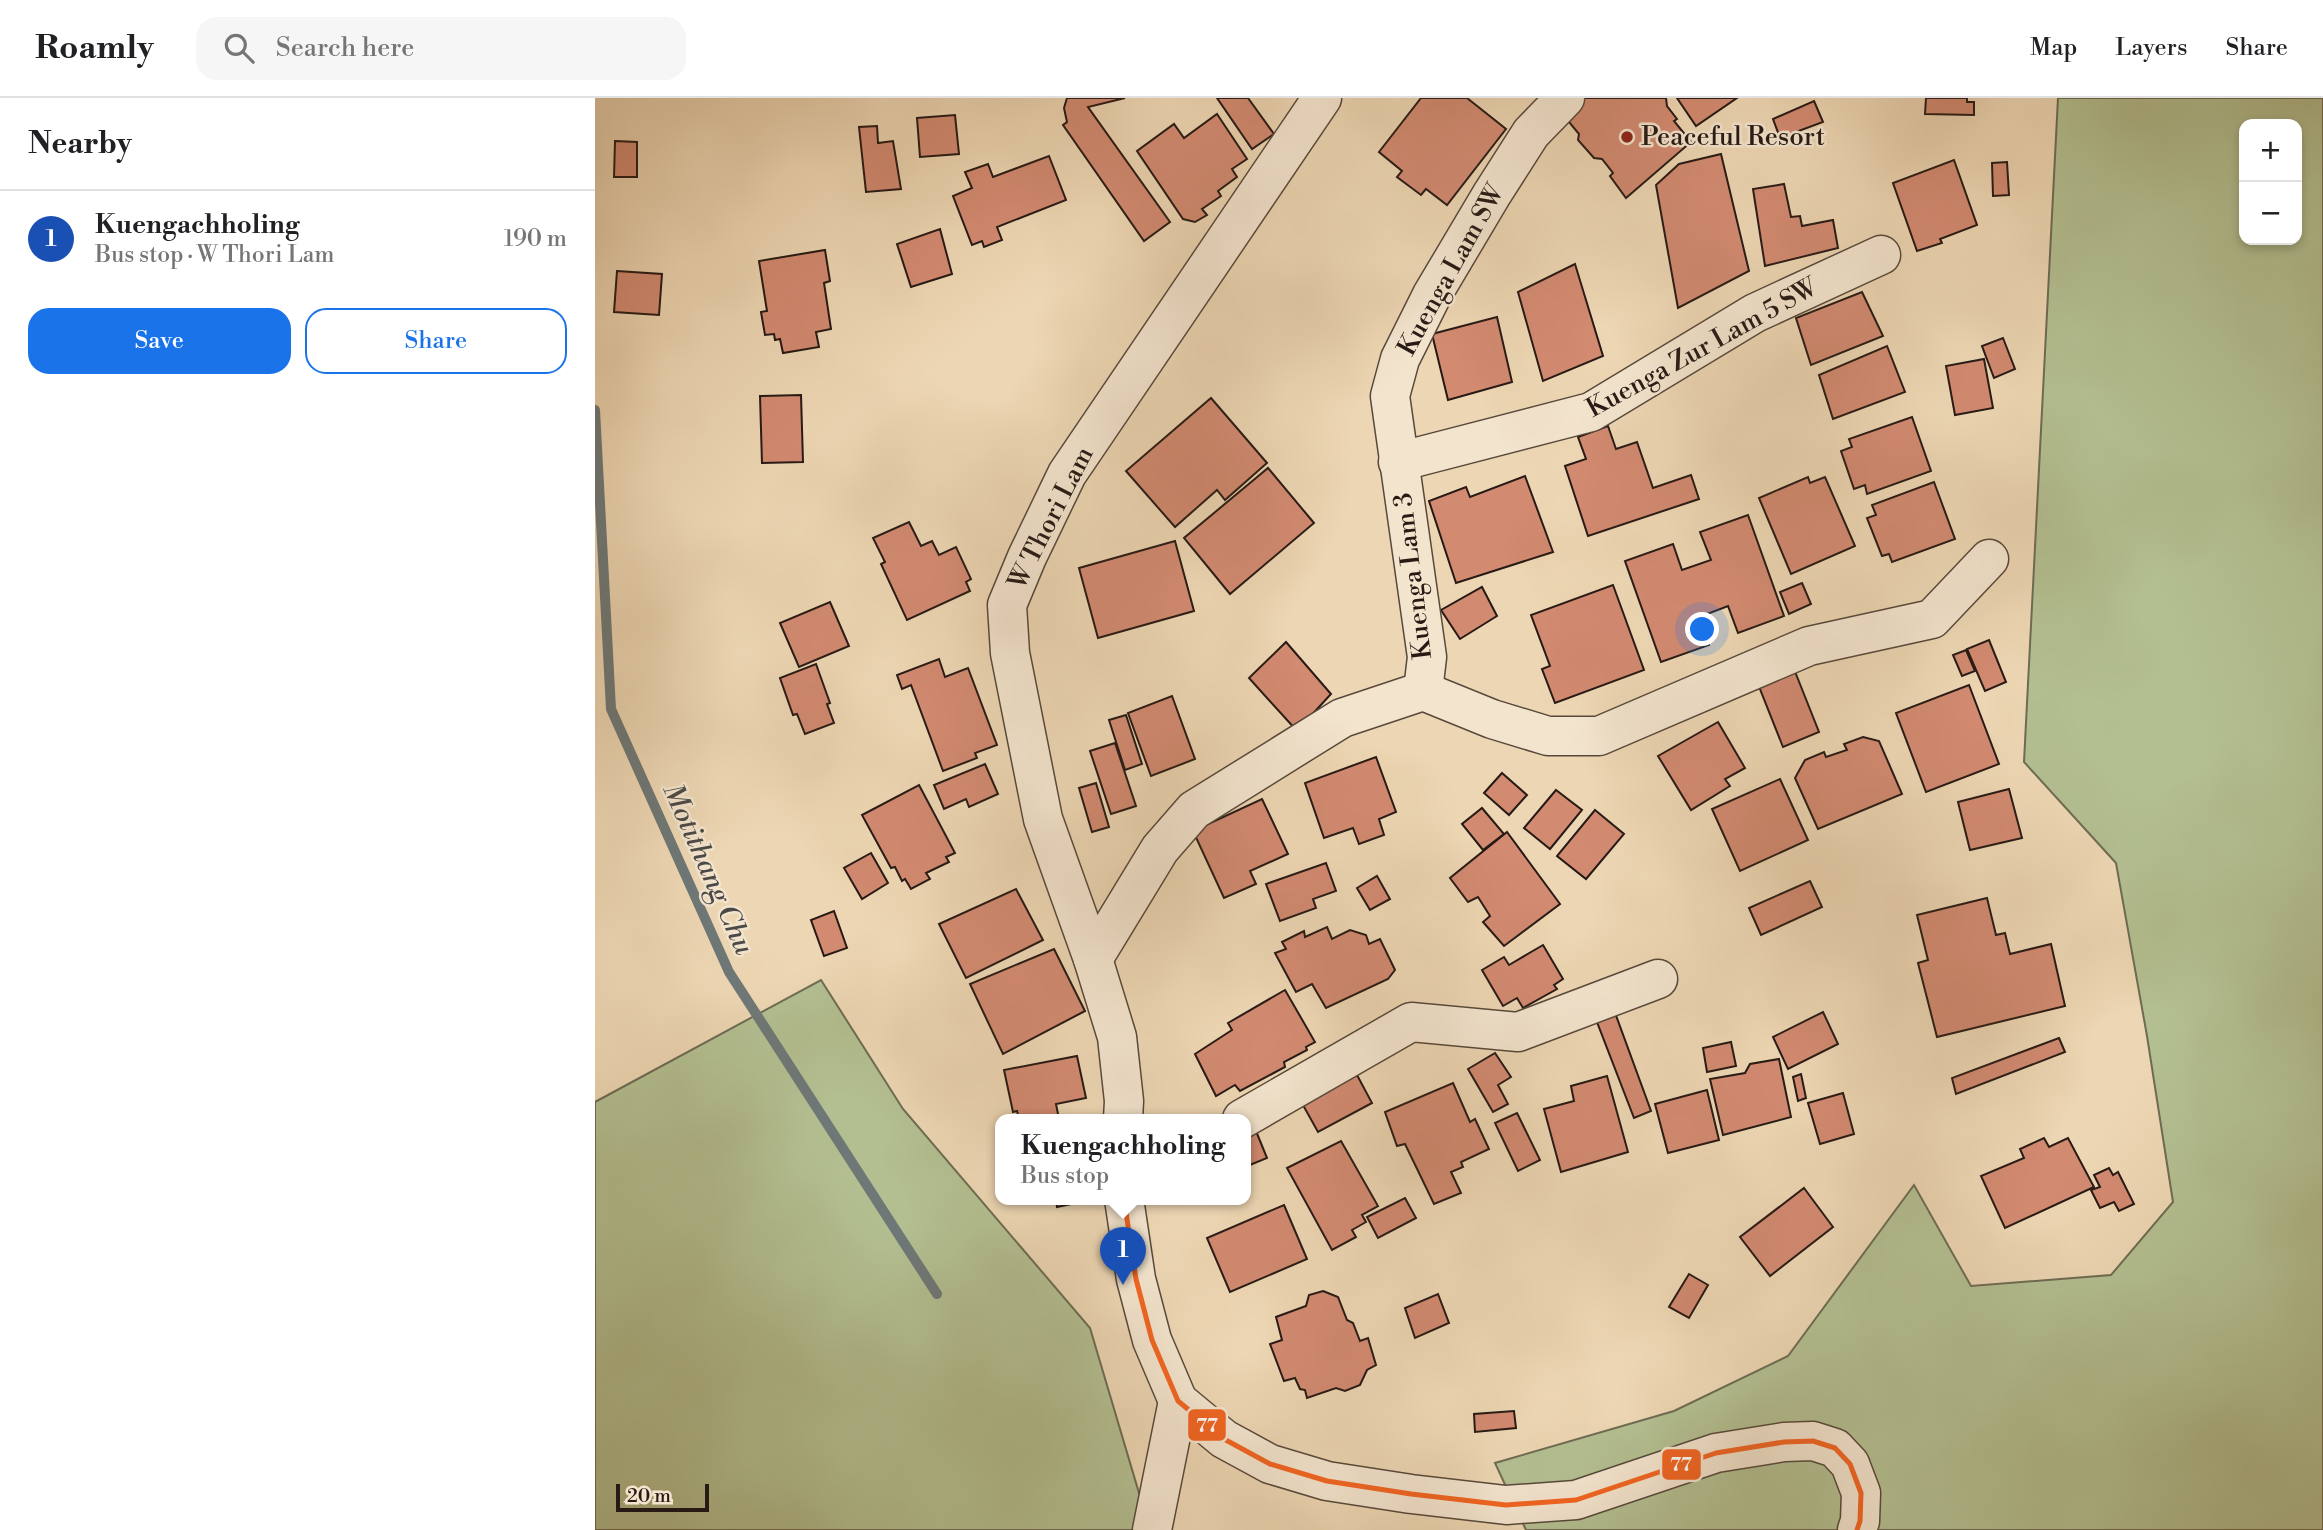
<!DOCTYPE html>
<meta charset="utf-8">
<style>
:root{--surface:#fff;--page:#f6f6f6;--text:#202124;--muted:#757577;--line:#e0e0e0;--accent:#1a73e8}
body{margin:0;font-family:"Libre Bodoni",serif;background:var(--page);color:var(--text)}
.controls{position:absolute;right:21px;top:21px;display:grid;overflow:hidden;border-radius:14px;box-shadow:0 4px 10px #0003}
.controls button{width:63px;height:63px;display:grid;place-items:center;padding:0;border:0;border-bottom:2px solid var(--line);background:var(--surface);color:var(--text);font:35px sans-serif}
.scale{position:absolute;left:21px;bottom:18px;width:93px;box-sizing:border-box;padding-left:7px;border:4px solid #271a15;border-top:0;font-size:19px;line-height:24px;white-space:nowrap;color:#271a15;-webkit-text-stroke:5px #f3e4ce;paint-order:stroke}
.you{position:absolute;left:1108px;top:532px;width:24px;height:24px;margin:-18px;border:5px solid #fff;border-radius:50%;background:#1a73e8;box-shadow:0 0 0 10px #1a73e833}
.badge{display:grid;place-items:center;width:46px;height:46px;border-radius:50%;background:var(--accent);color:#fff;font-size:23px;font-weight:700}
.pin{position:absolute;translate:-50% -58px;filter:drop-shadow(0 2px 4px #0008)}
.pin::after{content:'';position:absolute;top:37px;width:24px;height:21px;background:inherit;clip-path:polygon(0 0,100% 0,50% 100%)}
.popup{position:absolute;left:400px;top:1016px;width:256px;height:91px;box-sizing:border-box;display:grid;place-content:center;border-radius:14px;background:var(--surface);filter:drop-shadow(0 2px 5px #0005);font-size:23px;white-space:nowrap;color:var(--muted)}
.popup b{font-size:26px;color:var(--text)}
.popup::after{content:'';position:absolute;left:50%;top:100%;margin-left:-14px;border:14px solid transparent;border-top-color:var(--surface)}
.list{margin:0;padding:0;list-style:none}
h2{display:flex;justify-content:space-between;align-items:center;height:91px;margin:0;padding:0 28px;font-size:30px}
h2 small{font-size:23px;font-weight:400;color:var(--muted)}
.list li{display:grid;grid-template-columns:46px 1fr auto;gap:21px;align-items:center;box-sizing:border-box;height:98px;padding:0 28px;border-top:2px solid var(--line)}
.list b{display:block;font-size:26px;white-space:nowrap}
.list p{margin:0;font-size:23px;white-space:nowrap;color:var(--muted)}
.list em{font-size:23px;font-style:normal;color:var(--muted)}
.actions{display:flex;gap:14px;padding:21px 28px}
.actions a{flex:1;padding:16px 0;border:2px solid var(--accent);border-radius:21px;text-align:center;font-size:24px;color:var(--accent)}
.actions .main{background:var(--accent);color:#fff}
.icon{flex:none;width:38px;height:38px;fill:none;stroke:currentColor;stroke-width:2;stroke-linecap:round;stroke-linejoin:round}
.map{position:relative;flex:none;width:1728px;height:1432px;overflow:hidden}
header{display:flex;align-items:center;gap:42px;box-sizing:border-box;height:98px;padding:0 35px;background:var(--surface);border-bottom:2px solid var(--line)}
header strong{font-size:33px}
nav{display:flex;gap:38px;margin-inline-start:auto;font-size:24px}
.search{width:490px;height:63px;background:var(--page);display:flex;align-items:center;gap:18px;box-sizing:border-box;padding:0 24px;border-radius:21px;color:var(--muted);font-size:26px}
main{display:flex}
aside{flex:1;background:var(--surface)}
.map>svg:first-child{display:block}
.green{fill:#b3bf91;stroke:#6d6c53;stroke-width:2;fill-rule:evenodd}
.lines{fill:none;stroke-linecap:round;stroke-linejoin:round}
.stream{stroke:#6e7877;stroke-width:10}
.building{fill:#d28a71;stroke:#271a15;stroke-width:2}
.minor-casing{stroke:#58493c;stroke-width:41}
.minor{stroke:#f3e4ce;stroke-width:38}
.bus-1-casing{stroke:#f3e4ce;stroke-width:10}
.bus-1{stroke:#f26522;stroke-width:5}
.poi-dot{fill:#8f2418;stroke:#f3e4ce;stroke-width:2.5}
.labels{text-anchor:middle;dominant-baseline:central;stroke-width:5;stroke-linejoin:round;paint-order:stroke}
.poi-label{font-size:26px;fill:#271a15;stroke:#f3e4ce;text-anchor:start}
.street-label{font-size:26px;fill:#271a15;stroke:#f3e4ce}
.water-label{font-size:28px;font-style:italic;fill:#4b4946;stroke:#f3e4ce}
.line-badge{stroke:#f3e4ce;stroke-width:2.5}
.badge-label{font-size:19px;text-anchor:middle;font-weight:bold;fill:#fff}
</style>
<header>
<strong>Roamly</strong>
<div class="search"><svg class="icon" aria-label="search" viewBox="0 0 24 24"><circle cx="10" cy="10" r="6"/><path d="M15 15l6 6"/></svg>Search here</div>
<nav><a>Map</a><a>Layers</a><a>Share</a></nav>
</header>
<main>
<aside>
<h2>Nearby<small></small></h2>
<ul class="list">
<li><span class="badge" style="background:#1a4fb4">1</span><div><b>Kuengachholing</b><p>Bus stop · W Thori Lam</p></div><em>190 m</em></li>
</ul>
<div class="actions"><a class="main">Save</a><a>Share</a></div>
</aside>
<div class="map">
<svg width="1728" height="1432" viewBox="0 0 1728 1432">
<rect width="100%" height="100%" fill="#edd6b3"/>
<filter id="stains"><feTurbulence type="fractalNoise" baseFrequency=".00286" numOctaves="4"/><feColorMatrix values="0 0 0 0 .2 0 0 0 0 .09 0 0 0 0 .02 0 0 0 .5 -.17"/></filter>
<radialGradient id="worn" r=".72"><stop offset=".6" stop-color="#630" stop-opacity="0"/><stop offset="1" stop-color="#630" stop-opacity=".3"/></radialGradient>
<g class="green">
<path d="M1463 0H1728V1432H931L900 1365 1079 1313 1193 1258 1319 1087 1376 1188 1516 1177 1578 1104 1552 938 1521 765 1429 664ZM1649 26H1702V142H1649Z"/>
<path d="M226 882 308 1011 495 1230 555 1432H0V1004Z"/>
</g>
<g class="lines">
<path class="stream" d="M0 312 16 611 134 874 342 1196"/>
</g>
<g class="building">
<path d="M472 0H530L493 9 575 124 549 143 468 27 472 24 469 10Z"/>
<path d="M622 0H653L679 36 657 51Z"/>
<path d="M826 0H872L911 31 852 107 831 91 826 97 802 79 807 73 784 54Z"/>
<path d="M979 0H1071L1072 8 1082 21 1079 23 1096 44 1031 100 1015 78 1018 75 1007 61 999 60 983 42 984 36 965 13Z"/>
<path d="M1082 0H1142L1101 28Z"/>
<path d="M1331 0H1372V4H1379V17L1330 16Z"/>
<path d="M1219 3 1228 24 1185 40 1178 21Z"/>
<path d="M622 16 652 61 637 71 642 79 623 93 626 98 607 111 612 117 600 124 588 121 542 53 579 26 589 40Z"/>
<path d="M360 17 364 56 325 59 322 20Z"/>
<path d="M282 28 283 45 298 43 306 91 271 94 264 29Z"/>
<path d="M20 43 42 44V79H19Z"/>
<path d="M1126 56 1154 173 1083 210 1061 87 1084 66Z"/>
<path d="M454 58 471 102 402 129 407 142 389 149 387 143 377 147 358 98 377 90 370 74 393 66 398 79Z"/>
<path d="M1359 62 1382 127 1345 141 1347 145 1322 153 1298 85Z"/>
<path d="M1412 64 1414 97 1398 98 1397 65Z"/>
<path d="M1189 86 1196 119 1205 118 1207 128 1238 122 1243 150 1170 168 1158 91Z"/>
<path d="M345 131 357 176 316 189 302 146Z"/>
<path d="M230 152 235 183 229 185 236 231 221 234 224 249 188 255 185 241 180 242 179 236 170 237 166 214 172 213 164 163Z"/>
<path d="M980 166 1008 258 948 283 923 194Z"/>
<path d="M22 173 67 176 64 217 19 214Z"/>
<path d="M1267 194 1288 238 1216 267 1201 220Z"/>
<path d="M902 219 917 284 853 302 837 236Z"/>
<path d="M1408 240 1420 271 1399 280 1387 248Z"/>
<path d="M1292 248 1310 294 1238 321 1224 277Z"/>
<path d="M1389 261 1398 310 1360 317 1351 268Z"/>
<path d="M206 297 208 364 167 365 165 298Z"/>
<path d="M616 300 672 365 630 402 622 392 580 429 531 373Z"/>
<path d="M1317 319 1336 373 1272 396 1270 387 1259 391 1246 353 1257 349 1254 341Z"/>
<path d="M1013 328 1021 351 1042 344 1058 390 1096 377 1104 401 993 438 970 368 991 361 983 339Z"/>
<path d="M673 370 719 425 635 496 589 440Z"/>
<path d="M930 378 958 454 861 485 834 403 871 389 875 399Z"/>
<path d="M1213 379 1215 385 1230 379 1260 448 1196 476 1164 400Z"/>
<path d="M1339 384 1360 441 1297 464 1294 456 1287 458 1272 420 1281 417 1277 407Z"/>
<path d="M1153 417 1189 518 1143 535 1133 508 1104 519 1114 547 1066 564 1030 463 1078 446 1087 472 1116 462 1105 434Z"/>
<path d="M314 424 326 448 337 443 344 457 361 449 376 481 371 484 375 493 312 522 286 466 290 464 278 440Z"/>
<path d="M580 443 599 513 503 540 484 470Z"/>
<path d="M1207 485 1216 506 1194 516 1185 494Z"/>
<path d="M1018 487 1049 572 960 605 947 571 955 568 936 517Z"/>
<path d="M887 489 902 518 865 541 846 512Z"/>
<path d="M235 504 254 548 204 569 185 525Z"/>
<path d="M1394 542 1411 584 1390 593 1372 551Z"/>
<path d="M691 544 736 596 702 633 654 580Z"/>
<path d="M1371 552 1380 573 1367 578 1358 557Z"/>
<path d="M344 561 350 579 373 570 402 647 380 655 382 660 348 673 316 587 307 591 302 577Z"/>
<path d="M221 566 235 605 232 606 239 625 210 636 202 616 198 617 185 580Z"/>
<path d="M1199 571 1224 634 1188 649 1163 586Z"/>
<path d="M1374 587 1404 666 1331 694 1301 615Z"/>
<path d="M577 598 600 661 556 678 533 615Z"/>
<path d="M531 617 547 666 530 672 514 622Z"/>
<path d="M1123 624 1150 670 1130 681 1135 688 1096 712 1063 658Z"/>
<path d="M1268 639 1284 643 1307 696 1223 731 1200 680 1210 662 1229 654 1231 659 1252 652 1249 646Z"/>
<path d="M520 645 541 708 516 716 495 653Z"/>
<path d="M781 659 801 714 784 721 789 737 764 746 758 730 729 740 710 685Z"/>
<path d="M390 666 403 696 374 709 371 701 349 711 339 687Z"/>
<path d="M907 675 932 697 914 717 889 695Z"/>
<path d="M1185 681 1213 742 1145 773 1117 711Z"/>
<path d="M501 685 514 729 497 734 484 690Z"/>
<path d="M324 687 360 755 351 759 354 764 331 775 335 781 316 791 310 781 307 783 300 769 296 770 267 717Z"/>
<path d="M1414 691 1427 740 1375 752 1363 704Z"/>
<path d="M961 692 987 712 955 751 929 730Z"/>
<path d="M667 701 693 756 655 773 661 786 629 800 598 733Z"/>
<path d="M887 710 909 736 888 752 867 726Z"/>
<path d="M1000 712 1029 736 991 781 962 758Z"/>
<path d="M912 734 965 806 909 848 888 824 895 818 883 799 873 804 855 780Z"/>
<path d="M276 755 293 785 267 801 249 770Z"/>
<path d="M731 765 741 793 718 801 721 810 685 823 671 786Z"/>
<path d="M782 778 795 801 775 812 762 790Z"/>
<path d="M1215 783 1227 809 1166 837 1154 810Z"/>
<path d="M421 791 448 842 371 880 344 826Z"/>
<path d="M1392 800 1401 837 1410 835 1415 856 1456 846 1470 908 1342 939 1323 865 1333 862 1322 817Z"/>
<path d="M239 813 252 850 229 858 216 822Z"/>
<path d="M732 829 737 841 755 832 771 837 774 846 785 841 800 872 793 881 731 910 717 886 701 894 680 855 691 851 687 844 709 833 710 839Z"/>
<path d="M948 847 968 881 959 887 962 891 928 910 922 900 908 908 887 872 909 859 914 867Z"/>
<path d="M459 851 490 913 408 956 375 886Z"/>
<path d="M690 892 720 944 711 949 712 952 689 964 690 969 645 993 640 987 621 998 600 956 637 932 633 925Z"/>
<path d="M1019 912 1056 1013 1039 1020 1002 924Z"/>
<path d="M1228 914 1243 946 1193 971 1178 939Z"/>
<path d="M1464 940 1470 954 1361 996 1357 980Z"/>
<path d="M1136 944 1141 968 1112 974 1108 950Z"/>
<path d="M900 955 916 979 903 987 913 1006 898 1014 873 971Z"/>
<path d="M482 958 491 1000 461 1006 464 1021H424L422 1013 418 1014 409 972Z"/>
<path d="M1184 961 1196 1019 1128 1037 1115 981 1150 975 1155 966Z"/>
<path d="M754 962 777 1005 723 1034 699 991Z"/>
<path d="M1206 976 1211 1000 1203 1003 1198 979Z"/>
<path d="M1012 978 1033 1054 966 1074 949 1011 979 1003 976 988Z"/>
<path d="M858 985 875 1024 880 1021 894 1051 866 1064 868 1069 856 1074 866 1095 839 1106 810 1046 802 1048 790 1014Z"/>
<path d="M1112 992 1124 1042 1073 1055 1060 1006Z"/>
<path d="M1248 995 1259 1036 1225 1046 1213 1005Z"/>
<path d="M922 1015 945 1062 923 1073 900 1025Z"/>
<path d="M661 1033 672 1060 650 1069V1037Z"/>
<path d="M1449 1040 1454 1049 1473 1040 1499 1089 1410 1130 1386 1078 1429 1060 1425 1051Z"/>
<path d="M746 1043 783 1108 767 1117 771 1124 757 1132 761 1139 737 1152 692 1070Z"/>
<path d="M1514 1070 1518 1077 1523 1074 1539 1106 1524 1113 1519 1104 1505 1110 1496 1092 1505 1089 1499 1077Z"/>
<path d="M1209 1090 1238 1129 1175 1178 1145 1139Z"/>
<path d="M810 1100 821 1120 783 1140 772 1119Z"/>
<path d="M461 1101H500L462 1109Z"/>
<path d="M689 1107 712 1161 635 1194 612 1140Z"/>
<path d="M1094 1176 1113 1187 1094 1220 1074 1209Z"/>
<path d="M728 1193 743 1199 752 1222 758 1225 765 1243 773 1240 781 1267 772 1272 765 1287 750 1293 741 1290 712 1300 710 1292 705 1291 700 1280 689 1283 675 1246 687 1242 681 1219 711 1208 714 1197Z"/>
<path d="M843 1196 854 1225 820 1240 810 1210Z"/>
<path d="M919 1313 921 1330 880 1334 879 1316Z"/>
</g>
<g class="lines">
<g class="minor-casing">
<g id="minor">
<path d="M803 364 996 314 1160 215 1286 157"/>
<path d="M828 593 832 559 795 298 805 261 837 197 897 96 936 35 970 0"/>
<path d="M828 593 897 621 953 638H1004L1214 548 1337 521 1394 461"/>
<path d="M498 861 565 751 599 712 747 620 828 593"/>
<path d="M528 1021 529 1003 522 939 498 861 448 721 415 555 412 507 432 459 472 376 727 0"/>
<path d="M647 1021 816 924 923 934 1063 881"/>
<path d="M529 1101 541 1181 557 1242 583 1303 629 1341 675 1366 732 1383 816 1396 911 1407 981 1402 1121 1355 1189 1344 1218 1343 1240 1350 1255 1366 1266 1395 1265 1423 1262 1432"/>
<path d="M557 1432 583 1303"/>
</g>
</g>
<use href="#minor" class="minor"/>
<g class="bus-1-casing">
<path id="bus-1" d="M529 1101 541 1181 557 1242 583 1303 629 1341 675 1366 732 1383 816 1396 911 1407 981 1402 1121 1355 1189 1344 1218 1343 1240 1350 1255 1366 1266 1395 1265 1423 1262 1432"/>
</g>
<use href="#bus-1" class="bus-1"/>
</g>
<circle class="poi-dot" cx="1032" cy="39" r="7"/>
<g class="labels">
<g class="poi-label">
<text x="1046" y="39">Peaceful Resort</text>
</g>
<g class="street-label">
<text transform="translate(856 172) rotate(-61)">Kuenga Lam SW</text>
<text transform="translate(1107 250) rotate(-29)">Kuenga Zur Lam 5 SW</text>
<text transform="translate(456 420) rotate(-63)">W Thori Lam</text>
<text transform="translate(818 478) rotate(-97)">Kuenga Lam 3</text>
</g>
<g class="water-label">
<text transform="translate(113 771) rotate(66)">Motithang Chu</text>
</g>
</g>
<g class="line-badge">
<rect x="592" y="1310" width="40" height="34" rx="7" fill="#f26522"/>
<rect x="1066" y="1350" width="41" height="33" rx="7" fill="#f26522"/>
</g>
<g class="badge-label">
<text x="612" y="1334">77</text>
<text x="1086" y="1373">77</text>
</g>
<rect width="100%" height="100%" filter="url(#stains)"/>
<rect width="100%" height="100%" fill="url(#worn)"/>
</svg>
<div class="controls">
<button>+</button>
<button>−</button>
</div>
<div class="scale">20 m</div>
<div class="you"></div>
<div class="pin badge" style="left:528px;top:1187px;background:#1a4fb4">1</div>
<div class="popup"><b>Kuengachholing</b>Bus stop</div>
</div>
</main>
